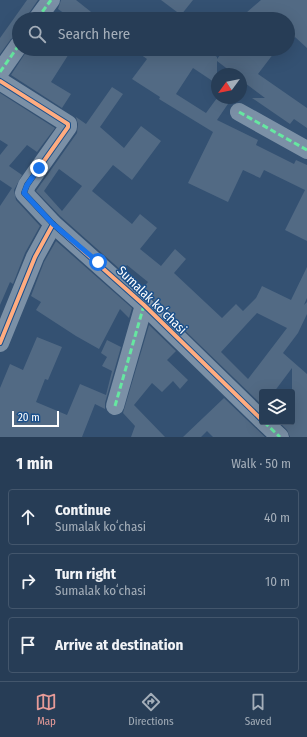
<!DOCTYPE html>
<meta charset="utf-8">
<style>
:root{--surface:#273d56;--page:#334860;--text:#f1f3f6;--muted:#a4aeb9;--line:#43566c;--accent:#e69b98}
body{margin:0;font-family:"Fira Sans Condensed",sans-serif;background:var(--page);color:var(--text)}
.controls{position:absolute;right:12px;bottom:12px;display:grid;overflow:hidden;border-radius:4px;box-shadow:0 4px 16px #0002}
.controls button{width:36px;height:36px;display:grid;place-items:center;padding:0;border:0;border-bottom:1px solid var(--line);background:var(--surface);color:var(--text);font:20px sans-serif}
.compass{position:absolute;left:211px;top:68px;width:36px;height:36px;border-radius:50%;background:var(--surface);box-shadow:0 4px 16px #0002;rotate:237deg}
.scale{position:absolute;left:12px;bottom:10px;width:47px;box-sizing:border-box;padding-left:4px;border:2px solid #fff;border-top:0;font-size:11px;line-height:14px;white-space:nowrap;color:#fff;-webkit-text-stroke:3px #1b508b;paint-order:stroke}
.stop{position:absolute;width:12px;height:12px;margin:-9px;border:3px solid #1a73e8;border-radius:50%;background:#fff}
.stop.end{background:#1a73e8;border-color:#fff;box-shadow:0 1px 4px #0008}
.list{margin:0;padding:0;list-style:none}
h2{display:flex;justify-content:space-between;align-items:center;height:52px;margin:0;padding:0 16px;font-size:17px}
h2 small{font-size:13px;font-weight:400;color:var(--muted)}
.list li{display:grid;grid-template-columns:26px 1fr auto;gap:12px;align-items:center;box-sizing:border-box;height:56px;margin:0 8px 8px;padding:0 8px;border:1px solid var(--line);border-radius:4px}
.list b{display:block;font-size:15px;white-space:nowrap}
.list p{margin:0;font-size:13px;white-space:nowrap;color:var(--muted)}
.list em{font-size:13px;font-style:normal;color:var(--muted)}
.icon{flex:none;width:22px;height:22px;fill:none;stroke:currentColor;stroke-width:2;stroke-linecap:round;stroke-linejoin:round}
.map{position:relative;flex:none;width:307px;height:437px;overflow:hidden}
.search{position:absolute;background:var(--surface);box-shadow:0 4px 16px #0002;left:12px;right:12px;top:12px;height:44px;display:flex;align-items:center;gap:10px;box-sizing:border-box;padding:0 14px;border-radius:22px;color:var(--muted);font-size:15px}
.sheet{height:244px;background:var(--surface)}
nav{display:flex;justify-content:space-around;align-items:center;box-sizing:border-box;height:56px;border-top:1px solid var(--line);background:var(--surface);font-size:11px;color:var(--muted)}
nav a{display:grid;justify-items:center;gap:2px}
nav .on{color:var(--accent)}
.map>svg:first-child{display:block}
.building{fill:#526a84;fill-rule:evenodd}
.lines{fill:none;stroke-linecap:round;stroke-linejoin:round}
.street{stroke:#7b90a6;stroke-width:18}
.quiet{stroke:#66e7a1;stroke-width:3;stroke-dasharray:6 3;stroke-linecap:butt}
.cycleway-casing{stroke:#1b508b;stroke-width:6}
.cycleway{stroke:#ffac80;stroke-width:4}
.route{stroke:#1a73e8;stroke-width:5}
.labels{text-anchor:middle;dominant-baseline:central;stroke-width:3;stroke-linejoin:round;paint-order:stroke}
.street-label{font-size:13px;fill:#fff;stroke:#1b508b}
</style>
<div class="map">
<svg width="307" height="437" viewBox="0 0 307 437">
<rect width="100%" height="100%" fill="#345172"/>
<g class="building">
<path d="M27 0H38L29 13 27 19H19V35L11 39 0 54V38Z"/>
<path d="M61 0H76L100 19H72L58 9Z"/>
<path d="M161 0H193L181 15Z"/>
<path d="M261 0H307V48L295 37 288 46V19H239Z"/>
<path d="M28 49H72L51 82 71 94 62 108 11 75Z"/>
<path d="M133 49H205L217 57V59L225 49H277L258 74 307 108V128L294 119 290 124 252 98H265L241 80V74H234L217 61V84L193 68 176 94 206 113 217 98H232L217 120 258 140 256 145 294 164 296 160 307 165V241L285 230 305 190 264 170 260 178 243 170 228 202 188 183 213 132 159 99 160 97 132 79 147 59Z"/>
<path d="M112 87 123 94 100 127 124 148 141 126 161 141 132 180 113 165 92 191 132 224 140 214 157 228 140 249 161 266 175 249 186 259 174 273 222 318 236 304 243 311 256 298 262 286 291 300 307 267V298L304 305 307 302V314L298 333 283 353 307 374V437H290L287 430 279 422H292V368L274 392H262V405L142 289 148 282 127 265 122 271 60 216 36 191 77 133 78 124 76 117 86 124ZM59 169 82 186 62 211 44 191ZM257 313 287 328 248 379 221 352Z"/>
<path d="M0 93 55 128 37 152 27 145 9 166 22 175 14 190 16 200 40 226 25 253 13 284 10 282 0 305V206L12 188 0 180V155L8 145 0 140Z"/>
<path d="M56 241 132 308 129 318 120 309 99 349 76 336 36 310 41 302 31 296 44 262Z"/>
<path d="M149 325 176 351 167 360 188 380 180 389 173 381 162 392 152 383 134 405 165 437H131L135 426 123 413Z"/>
<path d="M37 337 62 347 48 380 45 379 36 402 67 415 80 384 106 395 112 371 102 366 107 357 101 353 107 340 121 347 105 403V409L95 404 82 437H0V388L10 364 23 370Z"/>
<path d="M224 398 265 437H213L207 431 201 437H183Z"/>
</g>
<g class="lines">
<g class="street">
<path d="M37 19 51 0"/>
<path d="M0 72 19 45"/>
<path d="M0 81 68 124V127L27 185 24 193 53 224 144 305 262 420"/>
<path d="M239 112 307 150"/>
<path d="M0 343 35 257 53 224"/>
<path d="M115 406 144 305"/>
<path d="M264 422 280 437"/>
</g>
<g class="quiet">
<path d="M37 19 51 0"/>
<path d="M0 72 19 45"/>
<path d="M239 112 307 150"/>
<path d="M115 406 144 305"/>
<path d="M264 422 280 437"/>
</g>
<g class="cycleway-casing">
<g id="cycleway">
<path d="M0 81 68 124V127L27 185 24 193 53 224 144 305 262 420"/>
<path d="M0 343 35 257 53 224"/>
</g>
</g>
<use href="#cycleway" class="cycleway"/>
</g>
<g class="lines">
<path class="route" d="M39 168 27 185 24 193 53 224 98 262"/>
</g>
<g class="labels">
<g class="street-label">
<text transform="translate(152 300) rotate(44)">Sumalak koʻchasi</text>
</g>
</g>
</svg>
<div class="controls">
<button><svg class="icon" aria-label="layers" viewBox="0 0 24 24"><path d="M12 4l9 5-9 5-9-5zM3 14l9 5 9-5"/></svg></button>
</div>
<svg class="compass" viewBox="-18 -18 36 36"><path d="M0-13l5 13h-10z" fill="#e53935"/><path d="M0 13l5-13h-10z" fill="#a4aeb9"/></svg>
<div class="scale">20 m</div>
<div class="stop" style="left:98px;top:262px"></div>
<div class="stop end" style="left:39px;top:168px"></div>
<div class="search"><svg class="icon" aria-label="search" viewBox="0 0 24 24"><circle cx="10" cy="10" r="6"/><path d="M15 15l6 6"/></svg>Search here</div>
</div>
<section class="sheet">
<h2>1 min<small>Walk · 50 m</small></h2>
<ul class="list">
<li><svg class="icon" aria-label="ahead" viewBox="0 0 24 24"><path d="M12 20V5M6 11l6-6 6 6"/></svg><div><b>Continue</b><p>Sumalak koʻchasi</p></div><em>40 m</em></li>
<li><svg class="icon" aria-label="right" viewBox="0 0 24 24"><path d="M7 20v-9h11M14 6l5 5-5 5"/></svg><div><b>Turn right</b><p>Sumalak koʻchasi</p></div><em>10 m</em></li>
<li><svg class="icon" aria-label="arrive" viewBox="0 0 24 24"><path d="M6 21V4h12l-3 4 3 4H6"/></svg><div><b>Arrive at destination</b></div></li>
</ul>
</section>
<nav>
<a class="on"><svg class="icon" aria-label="map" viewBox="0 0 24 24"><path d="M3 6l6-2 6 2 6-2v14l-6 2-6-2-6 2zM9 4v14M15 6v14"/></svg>Map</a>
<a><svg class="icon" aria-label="directions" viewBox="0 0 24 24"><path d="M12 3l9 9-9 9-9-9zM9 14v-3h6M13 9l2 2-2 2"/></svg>Directions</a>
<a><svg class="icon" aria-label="saved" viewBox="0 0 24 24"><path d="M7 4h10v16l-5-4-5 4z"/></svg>Saved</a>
</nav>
